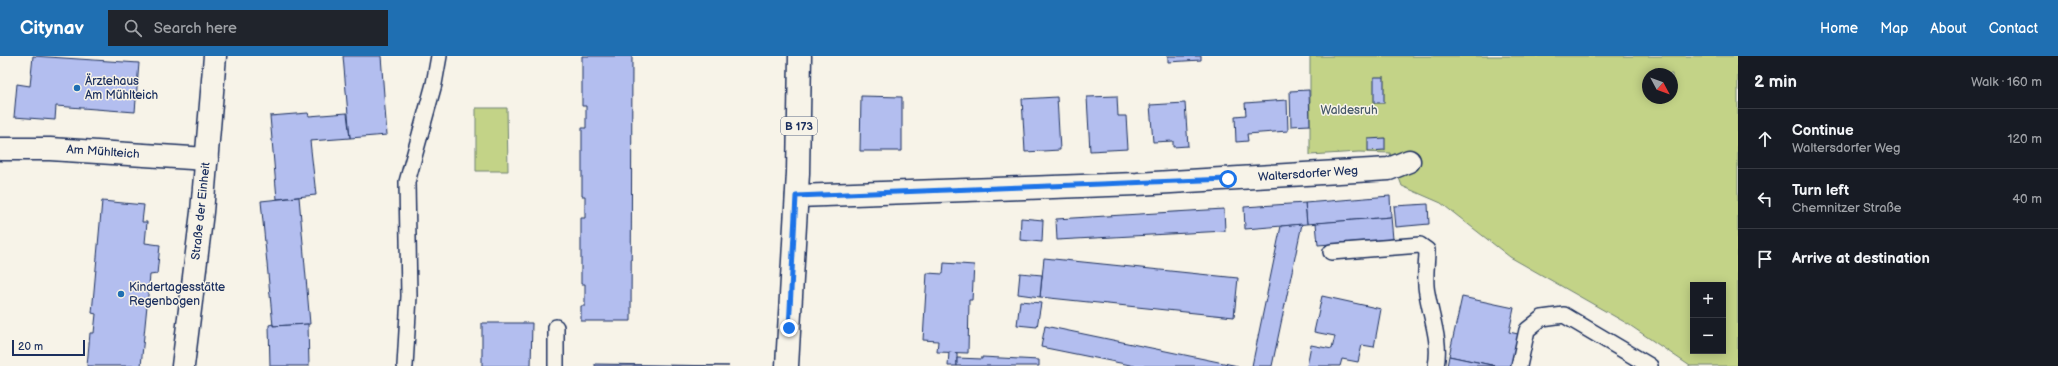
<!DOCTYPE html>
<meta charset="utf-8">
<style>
:root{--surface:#171b24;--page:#20242c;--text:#f1f3f6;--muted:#9ea1a6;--line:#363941;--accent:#1f6fb2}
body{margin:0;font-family:"Balsamiq Sans",sans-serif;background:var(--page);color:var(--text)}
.controls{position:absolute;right:12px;bottom:12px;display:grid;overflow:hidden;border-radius:0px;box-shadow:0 2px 10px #0003}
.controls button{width:36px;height:36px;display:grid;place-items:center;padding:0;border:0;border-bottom:1px solid var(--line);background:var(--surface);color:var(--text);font:20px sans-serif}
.compass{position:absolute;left:1642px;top:12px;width:36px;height:36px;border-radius:50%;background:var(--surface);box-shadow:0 2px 10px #0003;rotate:131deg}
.scale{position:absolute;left:12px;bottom:10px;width:73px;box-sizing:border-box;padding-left:4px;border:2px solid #1b2f5e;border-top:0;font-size:11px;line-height:14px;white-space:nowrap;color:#1b2f5e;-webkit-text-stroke:3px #f7f3e8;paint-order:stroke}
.stop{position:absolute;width:12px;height:12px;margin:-9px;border:3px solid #1a73e8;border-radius:50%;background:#fff}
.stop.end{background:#1a73e8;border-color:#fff;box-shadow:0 1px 4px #0008}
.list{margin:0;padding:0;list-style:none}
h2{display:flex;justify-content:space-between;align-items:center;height:52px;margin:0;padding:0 16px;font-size:17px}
h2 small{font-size:13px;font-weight:400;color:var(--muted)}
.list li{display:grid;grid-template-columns:26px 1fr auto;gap:12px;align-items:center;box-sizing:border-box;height:60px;padding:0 16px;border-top:1px solid var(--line)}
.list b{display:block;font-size:15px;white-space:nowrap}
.list p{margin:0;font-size:13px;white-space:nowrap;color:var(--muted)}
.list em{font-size:13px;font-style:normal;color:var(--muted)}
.icon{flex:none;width:22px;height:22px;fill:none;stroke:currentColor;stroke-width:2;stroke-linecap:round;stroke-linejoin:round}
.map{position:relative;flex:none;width:1738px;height:310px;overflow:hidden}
header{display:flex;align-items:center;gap:24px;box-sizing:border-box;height:56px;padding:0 20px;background:var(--accent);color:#fff}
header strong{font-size:19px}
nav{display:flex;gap:22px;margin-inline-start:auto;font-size:14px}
.search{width:280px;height:36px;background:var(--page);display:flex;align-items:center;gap:10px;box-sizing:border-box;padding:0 14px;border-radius:0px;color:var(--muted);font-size:15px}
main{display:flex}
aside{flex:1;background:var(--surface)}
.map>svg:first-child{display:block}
.green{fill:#c3d387;stroke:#6f8172;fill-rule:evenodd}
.building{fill:#b3beef;stroke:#1b2f5e}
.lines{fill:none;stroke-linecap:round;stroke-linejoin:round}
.lane-casing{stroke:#1b2f5e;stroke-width:18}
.street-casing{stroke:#1b2f5e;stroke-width:25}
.primary-casing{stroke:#1b2f5e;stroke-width:25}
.lane{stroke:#f7f3e8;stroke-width:15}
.street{stroke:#f7f3e8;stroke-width:22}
.primary{stroke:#f7f3e8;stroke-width:22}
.route{stroke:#1a73e8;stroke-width:5}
.poi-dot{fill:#1f6fb2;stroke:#f7f3e8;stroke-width:1.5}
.labels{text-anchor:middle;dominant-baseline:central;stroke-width:3;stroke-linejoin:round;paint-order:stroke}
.shield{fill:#f7f3e8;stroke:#5d6a87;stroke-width:1}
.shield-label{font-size:11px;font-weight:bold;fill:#1b2f5e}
.poi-label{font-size:12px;fill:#1b2f5e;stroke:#f7f3e8;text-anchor:start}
.park-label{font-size:12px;fill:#455868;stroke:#f7f3e8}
.street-label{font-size:12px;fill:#1b2f5e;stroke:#f7f3e8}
</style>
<header>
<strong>Citynav</strong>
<div class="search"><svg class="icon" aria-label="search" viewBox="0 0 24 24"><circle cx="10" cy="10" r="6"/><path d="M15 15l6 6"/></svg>Search here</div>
<nav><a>Home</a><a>Map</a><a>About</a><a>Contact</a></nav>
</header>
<main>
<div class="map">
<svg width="1738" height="310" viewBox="0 0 1738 310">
<rect width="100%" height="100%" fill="#f7f3e8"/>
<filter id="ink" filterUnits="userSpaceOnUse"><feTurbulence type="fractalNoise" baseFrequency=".025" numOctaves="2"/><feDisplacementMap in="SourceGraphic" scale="8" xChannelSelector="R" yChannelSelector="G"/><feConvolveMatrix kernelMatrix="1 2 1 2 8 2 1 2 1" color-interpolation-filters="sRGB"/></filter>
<g filter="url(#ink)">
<g class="green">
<path d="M1310 0H1738V310H1690L1628 268 1510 201 1441 147 1402 130 1390 97 1359 96 1310 99ZM1648 18H1672V42H1648ZM1693 229H1723V295H1693Z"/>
<path d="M476 52H507L508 115H476Z"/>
</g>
<g class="building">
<path d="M33 0 139 7 135 56 56 50 55 64 14 61 17 28 30 30Z"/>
<path d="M343 0H381L387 79 350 82Z"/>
<path d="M582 0H632L631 265H581V250H585V228H581V162H585V140H582V72H586V50H582Z"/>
<path d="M1168 0H1201V4L1168 6Z"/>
<rect x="1374" y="21" width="10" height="26"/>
<path d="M1309 34 1310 69 1291 70 1290 35Z"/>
<path d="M861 40 902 41V95H860Z"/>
<path d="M1117 40 1118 60H1126L1128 93 1090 95 1087 41Z"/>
<path d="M1057 41 1060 94 1025 96 1022 43Z"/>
<path d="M1287 44 1288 75 1247 78 1248 85 1236 86 1235 60 1246 59 1245 47Z"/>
<path d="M1185 47 1188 90 1173 91V85L1153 86 1150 49Z"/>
<path d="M308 57 309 60 347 57 350 82 310 85 316 139 277 143 270 60Z"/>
<path d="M1385 82V94L1368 95V83Z"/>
<path d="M1390 140 1391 161 1307 168 1305 147Z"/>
<path d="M299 141 310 268 273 270 261 145Z"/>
<path d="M102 145 144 149 142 166H147L145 187 160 189 157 218 150 219 141 310H87L90 277H94L96 258 92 257Z"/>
<path d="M1305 147 1307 168 1245 173 1244 151Z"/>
<path d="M1428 148 1429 168 1396 171 1394 150Z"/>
<path d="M1224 153 1225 175 1057 184 1056 163Z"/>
<path d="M1391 161 1393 183 1318 189 1316 167Z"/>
<path d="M1021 162 1043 164 1042 186 1020 184Z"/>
<path d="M1302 168 1272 310H1252L1281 170Z"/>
<path d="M1044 202 1238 222 1234 261 1040 241Z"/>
<path d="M944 207 974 209 972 244H969L968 297 937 296 938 285 923 284 927 217 943 218Z"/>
<path d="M1020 217 1042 219 1040 241 1018 238Z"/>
<path d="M1322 240 1381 253 1374 291 1362 289 1358 306 1342 303 1340 310H1307L1311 289 1332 293 1335 280 1314 276Z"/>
<path d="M1462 241 1514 252 1509 276 1518 278 1511 310H1496L1449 300Z"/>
<path d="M1020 245 1041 247 1037 271 1017 269Z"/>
<path d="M482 267H532L531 310H482Z"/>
<path d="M273 268V270L308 268 309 310H270L269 269Z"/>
<path d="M1045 270 1238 310H1135L1041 291Z"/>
<path d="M949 296 957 297V310H948Z"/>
<path d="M1449 300 1496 310H1447Z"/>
<path d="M982 301 1039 304V310H957V302L982 303Z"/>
<path d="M595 308 729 310H595Z"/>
</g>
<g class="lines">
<g class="lane-casing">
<g id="lane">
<path d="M1331 196 1420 189 1427 194C1427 208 1424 224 1427 237 1431 262 1441 285 1436 310"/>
<path d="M405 310 409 240 407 126 434 28 439 0"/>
<path d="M556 310V271"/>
<path d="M1519 310 1527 274 1542 262 1564 259 1650 310"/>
</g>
</g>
<g class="street-casing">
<g id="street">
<path d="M0 93H50L207 103"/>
<path d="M797 140 1137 128 1389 113 1409 105"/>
<path d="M183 310 202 156 215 0"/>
</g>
</g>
<g class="primary-casing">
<path id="primary" d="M787 310 798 117 800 0"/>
</g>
<use href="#lane" class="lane"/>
<use href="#street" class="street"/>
<use href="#primary" class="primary"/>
</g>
</g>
<g class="lines" filter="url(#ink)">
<path class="route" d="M789 272 796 140 1228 123"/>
</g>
<g class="poi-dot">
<circle cx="77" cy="32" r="4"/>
<circle cx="121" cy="238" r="4"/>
</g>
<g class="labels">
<rect class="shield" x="781" y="61" width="36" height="18" rx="3"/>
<g class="shield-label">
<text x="799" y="70">B 173</text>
</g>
<g class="poi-label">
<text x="85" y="25">Ärztehaus<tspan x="85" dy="14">Am Mühlteich</tspan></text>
<text x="129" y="231">Kindertagesstätte<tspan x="129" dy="14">Regenbogen</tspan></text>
</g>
<g class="park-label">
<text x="1349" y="54">Waldesruh</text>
</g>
<g class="street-label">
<text transform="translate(103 96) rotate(4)">Am Mühlteich</text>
<text transform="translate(1308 118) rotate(-4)">Waltersdorfer Weg</text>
<text transform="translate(201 155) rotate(-84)">Straße der Einheit</text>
</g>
</g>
</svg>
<div class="controls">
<button>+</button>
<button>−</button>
</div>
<svg class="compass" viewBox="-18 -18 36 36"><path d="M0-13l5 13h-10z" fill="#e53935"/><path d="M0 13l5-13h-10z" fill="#9ea1a6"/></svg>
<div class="scale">20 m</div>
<div class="stop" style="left:1228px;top:123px"></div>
<div class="stop end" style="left:789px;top:272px"></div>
</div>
<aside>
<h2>2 min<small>Walk · 160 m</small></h2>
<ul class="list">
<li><svg class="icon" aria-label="ahead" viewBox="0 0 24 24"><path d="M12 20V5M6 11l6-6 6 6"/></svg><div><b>Continue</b><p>Waltersdorfer Weg</p></div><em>120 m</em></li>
<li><svg class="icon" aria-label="left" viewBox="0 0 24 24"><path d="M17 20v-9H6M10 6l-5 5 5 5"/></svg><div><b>Turn left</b><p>Chemnitzer Straße</p></div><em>40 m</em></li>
<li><svg class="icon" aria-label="arrive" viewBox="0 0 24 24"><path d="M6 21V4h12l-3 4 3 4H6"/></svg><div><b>Arrive at destination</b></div></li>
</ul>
</aside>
</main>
